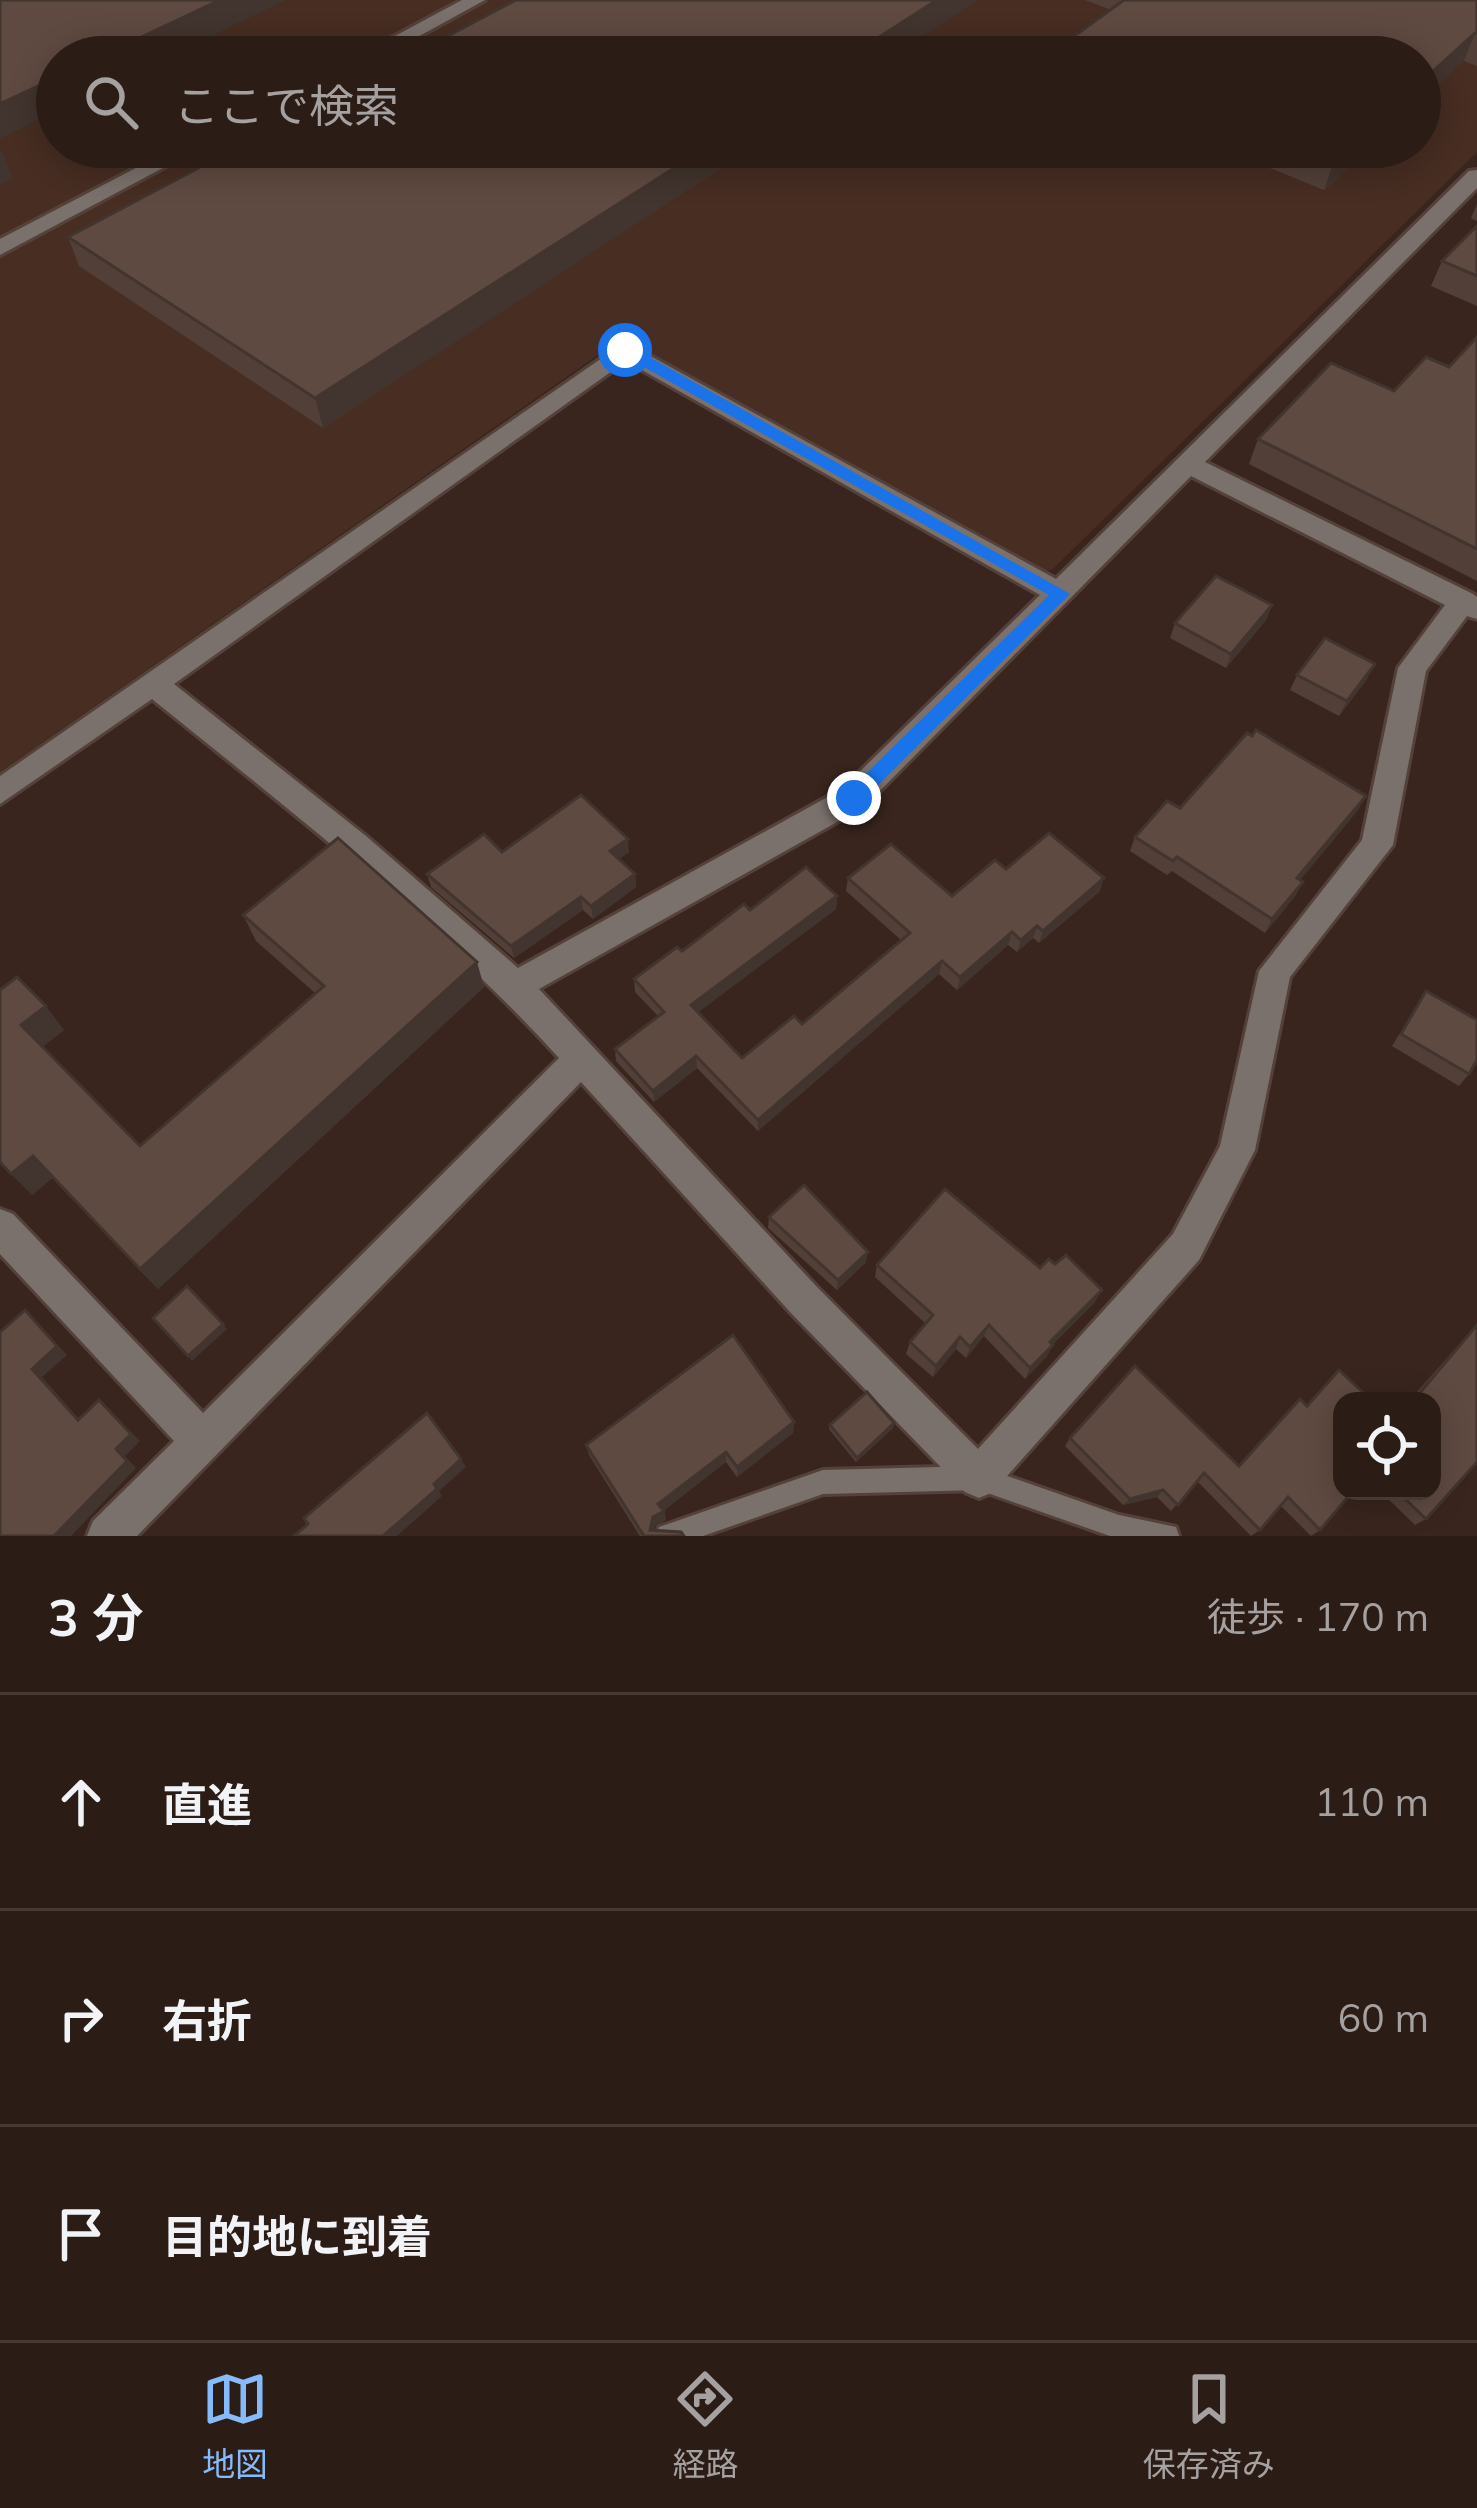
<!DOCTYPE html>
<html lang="ja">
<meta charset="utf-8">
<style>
:root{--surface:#2b1c16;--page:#33251f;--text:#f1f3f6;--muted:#a6a1a1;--line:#473a35;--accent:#86bbfb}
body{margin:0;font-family:Mulish,"Noto Sans JP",sans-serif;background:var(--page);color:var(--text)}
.controls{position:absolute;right:36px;bottom:36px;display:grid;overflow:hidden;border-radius:24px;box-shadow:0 6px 30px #0003}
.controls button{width:108px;height:108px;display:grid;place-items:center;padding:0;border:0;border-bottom:3px solid var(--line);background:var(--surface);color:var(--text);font:60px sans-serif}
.stop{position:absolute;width:36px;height:36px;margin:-27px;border:9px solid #1a73e8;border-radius:50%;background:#fff}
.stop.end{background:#1a73e8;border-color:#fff;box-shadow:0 3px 12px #0008}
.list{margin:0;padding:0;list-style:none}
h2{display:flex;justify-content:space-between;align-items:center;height:156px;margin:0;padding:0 48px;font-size:51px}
h2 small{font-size:39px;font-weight:400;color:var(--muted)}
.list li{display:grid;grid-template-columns:78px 1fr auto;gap:36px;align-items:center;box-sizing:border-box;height:216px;padding:0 48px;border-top:3px solid var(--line)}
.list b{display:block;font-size:45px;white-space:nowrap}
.list em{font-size:39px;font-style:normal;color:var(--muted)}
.icon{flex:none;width:66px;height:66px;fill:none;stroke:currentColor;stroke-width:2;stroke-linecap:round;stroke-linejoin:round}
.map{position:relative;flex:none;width:1477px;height:1536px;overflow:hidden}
.search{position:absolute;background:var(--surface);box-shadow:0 6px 30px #0003;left:36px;right:36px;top:36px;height:132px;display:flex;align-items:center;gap:30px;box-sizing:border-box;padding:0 42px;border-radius:66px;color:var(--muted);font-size:45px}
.sheet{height:804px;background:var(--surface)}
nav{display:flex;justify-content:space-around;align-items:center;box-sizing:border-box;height:168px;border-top:3px solid var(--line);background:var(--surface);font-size:33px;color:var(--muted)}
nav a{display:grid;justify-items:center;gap:6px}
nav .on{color:var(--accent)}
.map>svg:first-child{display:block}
.built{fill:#472d22;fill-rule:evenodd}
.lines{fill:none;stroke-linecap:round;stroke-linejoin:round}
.service-casing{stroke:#54423a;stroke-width:6}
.minor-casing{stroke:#54423a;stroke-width:6}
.tertiary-casing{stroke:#54423a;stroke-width:6}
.service{fill:#7b716c;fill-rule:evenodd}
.minor{fill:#7b716c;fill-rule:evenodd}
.tertiary{fill:#7b716c;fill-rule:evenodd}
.wall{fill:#524038}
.shaded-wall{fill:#42342e}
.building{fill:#5f4a41;stroke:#42342e;stroke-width:3}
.route{fill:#1a73e8}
</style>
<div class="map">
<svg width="1477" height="1536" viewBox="0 0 1477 1536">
<rect width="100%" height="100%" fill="#39251d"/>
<path class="built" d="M0 0H1477V152L1052 570H1036L621 339 0 772ZM57 57H1420V147H57Z"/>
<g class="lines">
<g class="service-casing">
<path id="service" d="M979 1466 1119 1515 1176 1527 1179 1536H1110L979 1490 823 1494 703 1536H656L659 1527 668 1524 823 1470Z"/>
</g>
<g class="minor-casing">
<path id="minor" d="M1477 170V188L1205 462 1473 594 1477 597V619L1467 616 1426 671 1393 845 1290 977 1255 1150 1199 1260 993 1492 979 1498 965 1492 791 1313 581 1082 137 1536H87L93 1521 174 1441 0 1254V1209L13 1214 203 1413 559 1058C437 924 293 813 152 699L0 804V776L625 342 1056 579 1469 171ZM626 361 1040 595 842 789 518 968 366 836 174 684ZM1191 476 1445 605 1398 668 1362 840 1259 971 1220 1146 1173 1234 978 1449 817 1287 539 989 864 807Z"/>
</g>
<g class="tertiary-casing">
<g id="tertiary">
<path d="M462 0H485L381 57H356Z"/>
<path d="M176 147H202L0 255V239Z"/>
</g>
</g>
<use href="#service" class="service"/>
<use href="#minor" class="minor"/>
<use href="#tertiary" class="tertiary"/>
</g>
<g class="wall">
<path d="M1085 0H1477V66L1464 61 1420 57H1053L1055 50 1111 10Z"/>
<path d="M753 147 323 428 79 266 68 237Z"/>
<path d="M1218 147H1371L1324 190Z"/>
<path d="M1477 204V221L1471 218Z"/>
<path d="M1477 226V306L1431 286 1442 261Z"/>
<path d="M1477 337V581L1249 464 1258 439 1394 391 1449 367Z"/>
<path d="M1272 605 1266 620 1226 668 1170 638 1175 623Z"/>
<path d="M1297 675 1367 679 1339 716 1290 690Z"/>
<path d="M1180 808 1358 810 1300 880 1296 895 1265 933 1172 871 1167 875 1130 851 1135 837Z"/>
<path d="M502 852H629L619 859 635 874 636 887 593 919 583 910 514 958 431 887 427 874Z"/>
<path d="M1006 869 1100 891 1039 943 1033 938 1017 952 1008 945 957 990 939 974 758 1131 697 1068 654 1102 616 1061 615 1049 658 1016 635 992 634 979 682 951 837 896 836 909 698 1012 742 1058 802 1024 901 940 846 891 848 878 952 896Z"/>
<path d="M243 915 484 987 158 1289 52 1178 32 1195 0 990 64 1030 42 1047 140 1146 315 993 256 941Z"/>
<path d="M1426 991 1469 1074 1459 1086 1392 1046Z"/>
<path d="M769 1217 866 1262 837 1290 768 1228Z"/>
<path d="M877 1265 1040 1268 1095 1302 1053 1344 1047 1356 1025 1379 984 1336 966 1358 956 1349 933 1377 906 1354 910 1342 926 1324 875 1277Z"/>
<path d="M1477 1324V1462L1426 1519 1415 1525 1380 1491H1432V1401H1409Z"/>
<path d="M1339 1370 1320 1530 1311 1536 1280 1505 1260 1530 1251 1536 1197 1481 1171 1511 1157 1497 1123 1505 1065 1446 1070 1438 1239 1465 1300 1399 1306 1405Z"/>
<path d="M794 1422 793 1433 737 1477 726 1462 664 1510 666 1520 655 1526 654 1530 684 1536H640L589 1455 586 1445Z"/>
<path d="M894 1423 893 1428 856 1462 829 1429 830 1425Z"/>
</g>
<g class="shaded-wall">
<path d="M220 0H286L169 57H99Z"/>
<path d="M937 0H978L890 57H848Z"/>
<path d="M1475 33 1464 61 1420 102V83Z"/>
<path d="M57 77V111L0 139V104Z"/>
<path d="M707 147H753L323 428 315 398Z"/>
<path d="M1349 147H1371L1324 190 1334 161Z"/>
<path d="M1 149 13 178 0 185V150Z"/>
<path d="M1272 605 1266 620 1226 668 1231 654Z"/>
<path d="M1375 664 1367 679 1339 716 1347 701Z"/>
<path d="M1366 796 1358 810 1290 892 1297 878Z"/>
<path d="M628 839 629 852 612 864 610 851Z"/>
<path d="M635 874 636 887 593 919 591 906Z"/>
<path d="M1104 878 1100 891 1039 943 1043 931Z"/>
<path d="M1303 882 1296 895 1265 933 1272 919Z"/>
<path d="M837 896 836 909 692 1017 691 1005Z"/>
<path d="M581 897 583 910 514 958 511 946Z"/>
<path d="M1037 926 1033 938 1017 952 1021 940Z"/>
<path d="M1012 932 1008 945 957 990 960 977Z"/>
<path d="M942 961 939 974 758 1131V1120Z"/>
<path d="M477 962 484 987 158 1289 140 1269Z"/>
<path d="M46 1006 64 1030 40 1049 21 1025Z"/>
<path d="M696 1056 697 1068 654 1102 653 1091Z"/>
<path d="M33 1156 52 1178 32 1195 11 1174Z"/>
<path d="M868 1252 866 1262 837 1290 838 1280Z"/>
<path d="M1102 1290 1095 1302 1044 1353 1050 1342Z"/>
<path d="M25 1310 67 1355 42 1377 87 1428 78 1420 32 1369Z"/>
<path d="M223 1324 227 1329 192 1361 188 1356Z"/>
<path d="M989 1325 984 1336 966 1358 970 1347Z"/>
<path d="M960 1337 956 1349 933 1377 936 1366Z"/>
<path d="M1053 1345 1047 1356 1025 1379 1030 1368Z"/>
<path d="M99 1400 140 1441 125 1456 136 1468 71 1536H54L116 1449Z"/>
<path d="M794 1422 793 1433 737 1477V1467Z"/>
<path d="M894 1423 893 1428 856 1462 857 1458Z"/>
<path d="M726 1452V1462L661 1513 664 1511 666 1520 655 1526 653 1536 650 1530 653 1517 658 1504Z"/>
<path d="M461 1459 466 1467 439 1491 442 1496 397 1536H383L434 1484Z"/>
<path d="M1163 1490 1157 1497 1123 1505 1130 1499Z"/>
</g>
<g class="building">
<path d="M0 0H220L99 57H57V77L0 104Z"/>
<path d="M516 0H937L848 57H408Z"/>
<path d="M1124 0H1477V33H1475L1420 83V57H1073L1055 50Z"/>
<path d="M238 147H707L315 398 68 237Z"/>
<path d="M1299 147H1349L1334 161Z"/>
<path d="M1477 226V276L1442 261Z"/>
<path d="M1477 337V549L1258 439 1331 363 1394 391 1426 357 1449 367Z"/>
<path d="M1216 576 1272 605 1231 654 1175 623Z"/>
<path d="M1325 638 1375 664 1347 701 1297 675Z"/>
<path d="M1256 730 1366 796 1297 878 1303 882 1272 919 1177 857 1173 861 1135 837 1167 801 1180 808 1247 733 1252 736Z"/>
<path d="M581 795 628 839 610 851 635 874 591 906 581 897 511 946 427 874 484 834 502 852Z"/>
<path d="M1049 833 1104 878 1043 931 1037 926 1021 940 1012 932 960 977 942 961 758 1120 696 1056 653 1091 615 1049 664 1012 634 979 677 947 682 951 744 904 750 910 806 867 837 896 691 1005 742 1058 794 1016 802 1024 910 933 848 878 891 844 952 896 995 860 1006 869Z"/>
<path d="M338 838 477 962 140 1269 33 1156 11 1174 0 1162V990L17 977 46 1006 21 1025 140 1146 324 986 243 915Z"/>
<path d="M1426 991 1477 1020V1060L1469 1074 1401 1034Z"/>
<path d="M804 1185 868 1252 838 1280 769 1217Z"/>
<path d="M945 1189 1040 1268 1049 1259 1055 1264 1066 1255 1102 1290 1050 1342 1053 1345 1030 1368 989 1325 970 1347 960 1337 936 1366 910 1342 933 1315 877 1265Z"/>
<path d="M187 1286 223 1324 188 1356 153 1318Z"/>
<path d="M25 1310 57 1346 32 1369 78 1420 99 1400 131 1434 116 1449 127 1461 54 1536H0V1332Z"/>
<path d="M1477 1325V1462L1426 1519 1397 1491H1432V1401H1413Z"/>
<path d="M733 1335 794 1422 737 1467 726 1452 658 1504 664 1511 653 1517 650 1530 681 1532 684 1536H644L586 1445Z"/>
<path d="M1135 1366 1239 1466 1300 1399 1307 1406 1339 1370 1372 1401H1342V1491H1353L1320 1530 1288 1497 1260 1530 1204 1473 1178 1505 1163 1490 1130 1499 1070 1438Z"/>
<path d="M867 1392 894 1423 857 1458 830 1425Z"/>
<path d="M427 1413 461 1459 434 1484 437 1489 383 1536H294L308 1524 304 1518Z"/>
</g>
<path class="route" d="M619 346H630L1070 594 860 803H847V792L1049 595 619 353Z"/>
</svg>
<div class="controls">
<button><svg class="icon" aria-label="locate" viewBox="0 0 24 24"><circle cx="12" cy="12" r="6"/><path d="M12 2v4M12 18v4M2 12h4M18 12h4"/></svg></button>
</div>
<div class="stop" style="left:625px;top:350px"></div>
<div class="stop end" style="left:854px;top:798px"></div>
<div class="search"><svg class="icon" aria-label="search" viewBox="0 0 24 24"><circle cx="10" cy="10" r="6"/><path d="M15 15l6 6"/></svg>ここで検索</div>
</div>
<section class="sheet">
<h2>3 分<small>徒歩 · 170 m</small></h2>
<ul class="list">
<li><svg class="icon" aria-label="ahead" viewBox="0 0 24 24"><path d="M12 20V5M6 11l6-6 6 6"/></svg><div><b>直進</b></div><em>110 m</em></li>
<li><svg class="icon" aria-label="right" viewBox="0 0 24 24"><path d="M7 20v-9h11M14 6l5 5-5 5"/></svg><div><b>右折</b></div><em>60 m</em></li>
<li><svg class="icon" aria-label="arrive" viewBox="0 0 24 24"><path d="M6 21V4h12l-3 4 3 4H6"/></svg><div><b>目的地に到着</b></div></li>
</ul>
</section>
<nav>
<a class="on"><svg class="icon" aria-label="map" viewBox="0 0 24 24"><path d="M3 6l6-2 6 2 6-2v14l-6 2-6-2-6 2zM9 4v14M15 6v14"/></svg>地図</a>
<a><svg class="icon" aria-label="directions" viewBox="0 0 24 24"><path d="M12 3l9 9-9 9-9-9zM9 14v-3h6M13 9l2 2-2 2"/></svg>経路</a>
<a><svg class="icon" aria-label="saved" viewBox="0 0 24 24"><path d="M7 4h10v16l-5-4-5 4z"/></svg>保存済み</a>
</nav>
